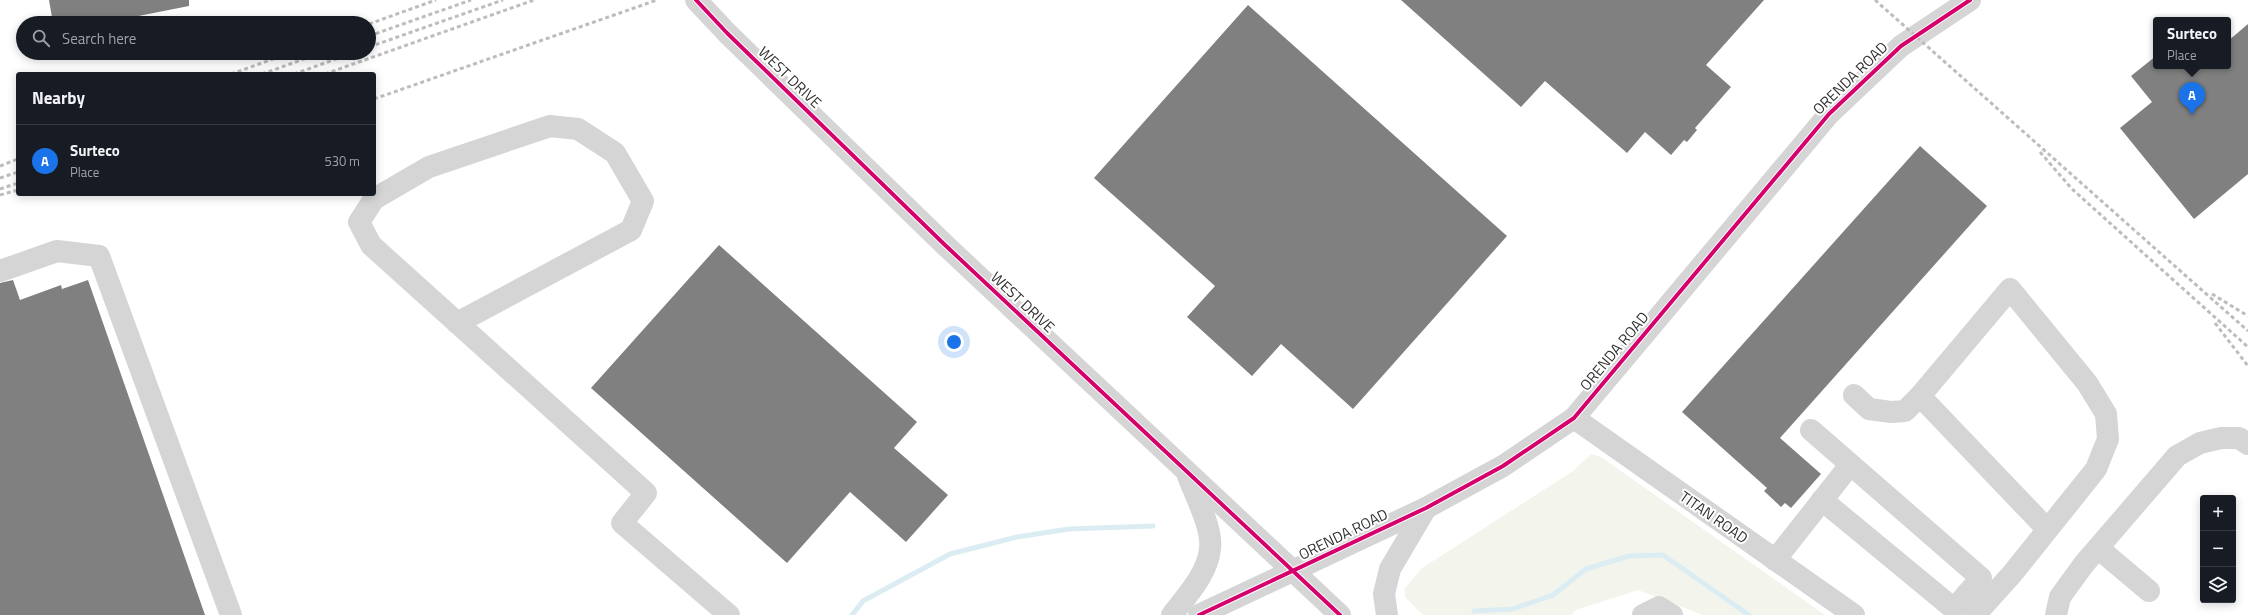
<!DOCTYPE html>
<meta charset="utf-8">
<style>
:root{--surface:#171b24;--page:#242831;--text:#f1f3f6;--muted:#9ea1a6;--line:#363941;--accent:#1a73e8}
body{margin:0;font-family:"Titillium Web",sans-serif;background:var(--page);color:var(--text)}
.controls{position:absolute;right:12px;bottom:12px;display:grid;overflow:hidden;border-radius:4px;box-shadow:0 2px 10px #0003}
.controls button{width:36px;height:36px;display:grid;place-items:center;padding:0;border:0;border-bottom:1px solid var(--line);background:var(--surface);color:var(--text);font:20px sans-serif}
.you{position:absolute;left:954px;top:342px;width:14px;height:14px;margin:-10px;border:3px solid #fff;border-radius:50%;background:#1a73e8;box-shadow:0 0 0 6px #1a73e833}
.badge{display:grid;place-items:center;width:26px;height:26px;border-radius:50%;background:var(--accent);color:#fff;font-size:13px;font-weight:700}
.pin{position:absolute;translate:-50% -33px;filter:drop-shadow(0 1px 2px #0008)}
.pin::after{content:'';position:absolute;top:21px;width:14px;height:12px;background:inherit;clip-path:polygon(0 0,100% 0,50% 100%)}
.popup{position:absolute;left:2153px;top:17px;width:78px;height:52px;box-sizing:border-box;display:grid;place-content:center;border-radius:4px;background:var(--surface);filter:drop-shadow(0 1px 3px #0005);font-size:13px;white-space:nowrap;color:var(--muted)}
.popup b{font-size:15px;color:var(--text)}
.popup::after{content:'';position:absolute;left:50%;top:100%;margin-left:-8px;border:8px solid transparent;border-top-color:var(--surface)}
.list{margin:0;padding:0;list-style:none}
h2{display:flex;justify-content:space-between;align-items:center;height:52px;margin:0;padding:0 16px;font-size:17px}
h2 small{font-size:13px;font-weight:400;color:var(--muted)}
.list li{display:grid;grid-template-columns:26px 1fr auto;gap:12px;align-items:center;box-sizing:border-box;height:72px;padding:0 16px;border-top:1px solid var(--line)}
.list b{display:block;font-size:15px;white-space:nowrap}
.list p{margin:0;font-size:13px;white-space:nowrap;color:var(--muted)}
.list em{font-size:13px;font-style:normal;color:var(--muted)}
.icon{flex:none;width:22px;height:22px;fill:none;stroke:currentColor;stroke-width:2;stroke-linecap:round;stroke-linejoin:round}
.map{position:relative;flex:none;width:2248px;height:615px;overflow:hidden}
.search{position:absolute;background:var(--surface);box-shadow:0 2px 10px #0003;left:16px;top:16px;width:360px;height:44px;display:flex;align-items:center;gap:10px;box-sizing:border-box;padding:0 14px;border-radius:22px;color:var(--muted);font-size:15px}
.panel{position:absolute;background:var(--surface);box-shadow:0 2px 10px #0003;left:16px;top:72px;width:360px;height:124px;border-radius:4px}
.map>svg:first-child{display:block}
.green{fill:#f3f5ed}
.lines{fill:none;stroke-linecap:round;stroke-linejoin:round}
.stream{stroke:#dbedf2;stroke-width:5}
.building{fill:#808080}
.minor{stroke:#d5d5d5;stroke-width:22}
.rail{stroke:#bdbdbd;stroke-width:3;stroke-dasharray:4 3;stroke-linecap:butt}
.cycleway-casing{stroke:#fff;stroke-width:6}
.cycleway{stroke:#d6006c;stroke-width:4}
.labels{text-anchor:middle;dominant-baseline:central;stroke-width:4;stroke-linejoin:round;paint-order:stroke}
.street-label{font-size:15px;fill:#313131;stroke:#fff}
</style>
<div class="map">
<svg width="2248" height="615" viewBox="0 0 2248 615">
<rect width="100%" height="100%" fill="#fff"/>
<path class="green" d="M1591 454 1601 457 1825 615H1703L1638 590 1576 610 1571 615H1423L1405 597V588L1422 568 1573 471Z"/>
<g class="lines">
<g class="stream">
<path d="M1474 611 1513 609 1553 595 1586 569 1629 556 1663 555 1749 615"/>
<path d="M852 615 863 601 950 554 1017 537 1069 529 1153 526"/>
</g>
</g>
<g class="building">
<path d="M49 0H189V6L103 23H53Z"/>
<path d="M1401 0H1764L1706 65 1731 87 1695 128 1697 130 1687 142 1684 140 1671 155 1645 132 1627 153 1545 81 1521 107Z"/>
<path d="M1248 5 1507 236 1353 409 1281 344 1252 376 1187 317 1215 286 1094 178Z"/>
<path d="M2248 24V174L2194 219 2120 128 2152 102 2131 76 2156 56V66H2228V41Z"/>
<path d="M1920 146 1987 206 1780 438 1821 474 1791 508 1785 503 1781 507 1764 491 1767 488 1682 412Z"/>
<path d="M719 245 917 422 894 448 948 495 906 542 850 492 787 563 591 388Z"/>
<path d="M13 280 20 300 61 285 62 289 88 280 205 615H0V283Z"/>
</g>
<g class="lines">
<g class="minor">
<path d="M696 0 727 33 945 245 1340 615"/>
<path d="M0 271 57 251 99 256 231 615"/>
<path d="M457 323 631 230 643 201 615 153 578 129 550 126 429 167 374 199 359 222 371 245 646 493 622 523 729 615"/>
<path d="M1854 395 1869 409 1891 412 1905 411 1920 396"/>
<path d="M1574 418 1854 615"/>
<path d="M1811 430 1981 578 1967 594 1982 606"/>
<path d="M1822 500 1954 609 1967 594"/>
<path d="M2098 548 2149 591"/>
<path d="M1775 560 1850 465"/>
<path d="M1172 615C1187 595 1207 575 1210 549 1213 529 1195 495 1188 476"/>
<path d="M1199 615 1426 508 1503 466 1574 418 1829 114 1901 46 1970 0"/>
<path d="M1387 615 1384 594 1390 569 1426 508"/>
<path d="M1643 615 1659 607 1672 615"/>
<path d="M1975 615 2012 574 2096 469 2108 439 2106 414 2087 383 2010 289 1920 396 2047 529"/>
<path d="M2056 615 2060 597 2084 564 2177 456 2200 443 2221 438H2239L2248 444"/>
</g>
<g class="rail">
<path d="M1875 0 2248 331"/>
<path d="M369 24 436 0"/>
<path d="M369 36 471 0"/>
<path d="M369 47 503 0"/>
<path d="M231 74 290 53"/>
<path d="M262 74 321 53"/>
<path d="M294 74 353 53"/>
<path d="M325 74 534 0"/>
<path d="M374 99 657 0"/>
<path d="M2040 152 2072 189 2248 347"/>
<path d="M0 166 18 159"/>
<path d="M0 178 18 172"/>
<path d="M0 189 18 183"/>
<path d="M0 195 18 190"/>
<path d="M2212 294 2248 316"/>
<path d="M2215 323 2248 366"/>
</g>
<g class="cycleway-casing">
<g id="cycleway">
<path d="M696 0 727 33 945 245 1340 615"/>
<path d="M1199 615 1426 508 1503 466 1574 418 1829 114 1901 46 1970 0"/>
</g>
</g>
<use href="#cycleway" class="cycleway"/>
</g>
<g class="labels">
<g class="street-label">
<text transform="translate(790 77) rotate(44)">WEST DRIVE</text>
<text transform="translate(1850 78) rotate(-44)">ORENDA ROAD</text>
<text transform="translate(1023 302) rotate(43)">WEST DRIVE</text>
<text transform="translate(1614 351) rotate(-50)">ORENDA ROAD</text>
<text transform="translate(1714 517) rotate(35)">TITAN ROAD</text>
<text transform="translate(1343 534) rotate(-26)">ORENDA ROAD</text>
</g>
</g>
</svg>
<div class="controls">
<button>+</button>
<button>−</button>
<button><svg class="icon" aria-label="layers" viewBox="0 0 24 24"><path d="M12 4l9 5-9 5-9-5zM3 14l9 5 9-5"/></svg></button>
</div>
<div class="you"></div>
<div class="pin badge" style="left:2192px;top:115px">A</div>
<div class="popup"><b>Surteco</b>Place</div>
<div class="search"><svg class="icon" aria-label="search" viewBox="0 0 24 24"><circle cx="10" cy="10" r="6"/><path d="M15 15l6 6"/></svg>Search here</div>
<section class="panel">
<h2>Nearby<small></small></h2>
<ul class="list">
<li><span class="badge">A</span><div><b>Surteco</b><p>Place</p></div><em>530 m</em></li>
</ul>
</section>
</div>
